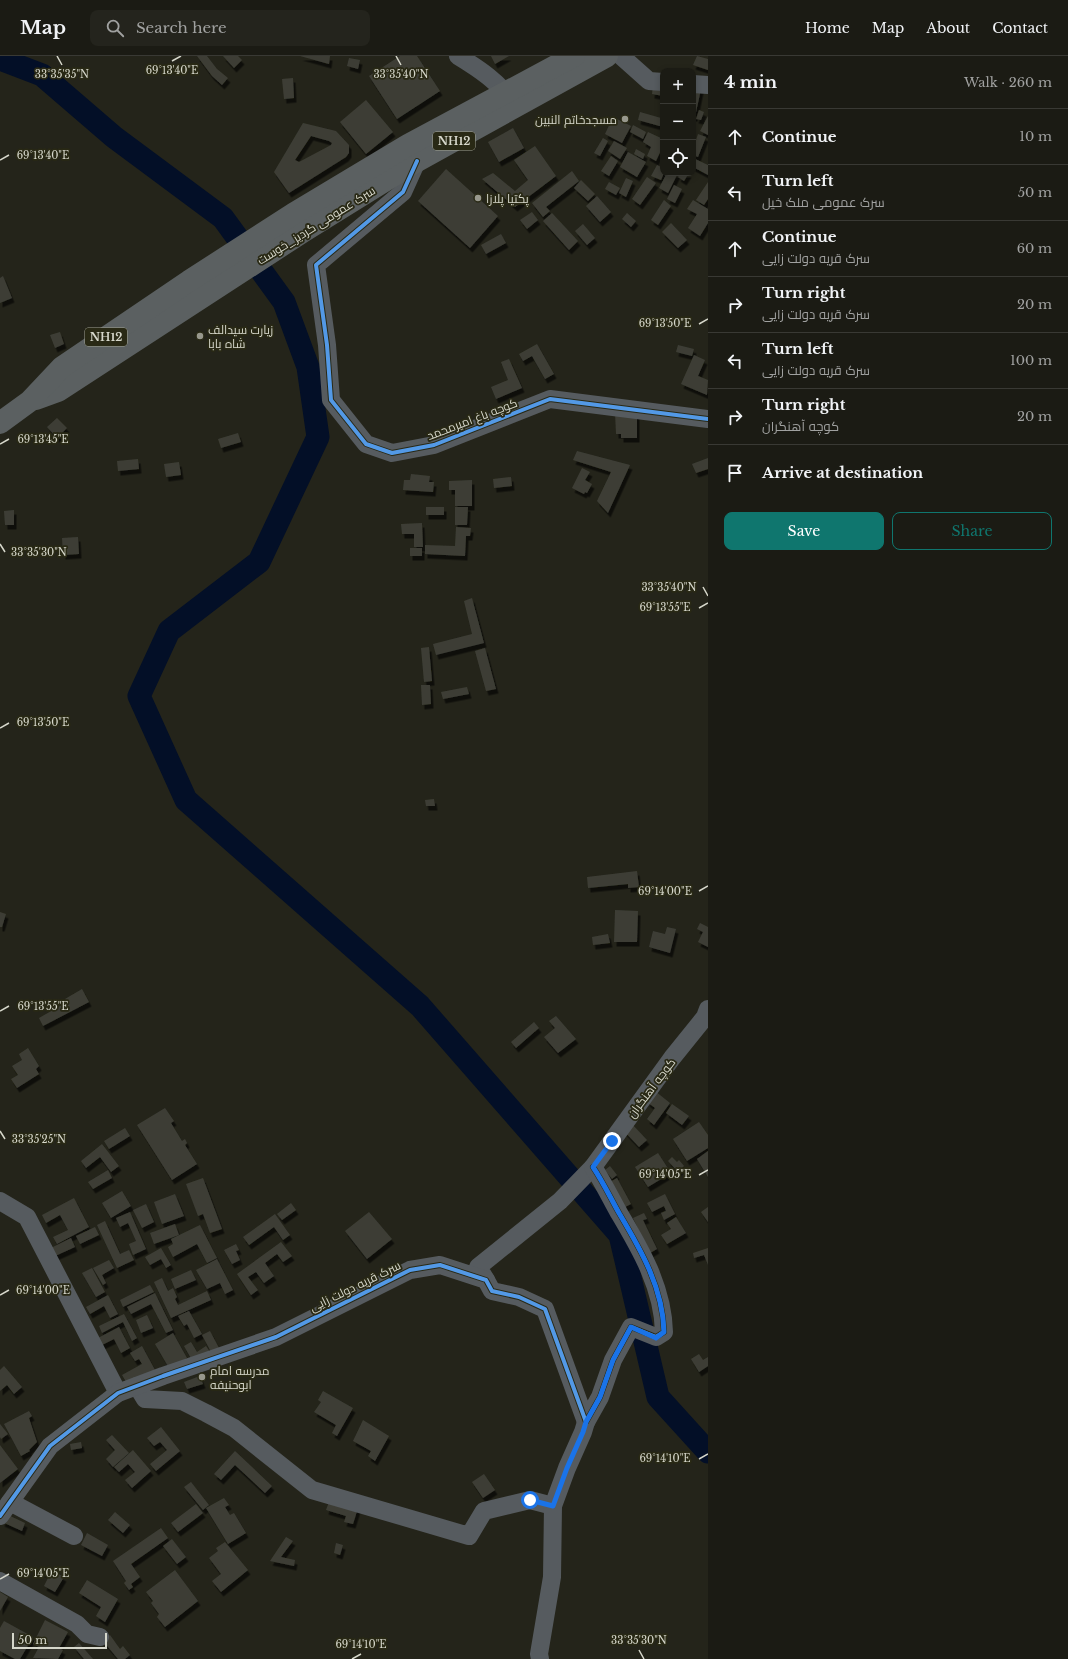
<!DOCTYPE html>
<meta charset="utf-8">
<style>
:root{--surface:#1b1b14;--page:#24241d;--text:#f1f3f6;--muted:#a0a1a0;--line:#393934;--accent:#0f766e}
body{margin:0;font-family:"Libre Baskerville",Cairo,serif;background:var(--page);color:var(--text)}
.controls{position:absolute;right:12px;top:12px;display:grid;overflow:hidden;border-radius:8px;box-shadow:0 2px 6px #0003}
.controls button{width:36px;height:36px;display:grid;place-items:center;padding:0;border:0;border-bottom:1px solid var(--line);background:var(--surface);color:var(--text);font:20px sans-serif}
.scale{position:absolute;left:12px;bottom:10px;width:95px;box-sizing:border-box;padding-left:4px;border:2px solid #d6d7cb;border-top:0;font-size:11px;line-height:14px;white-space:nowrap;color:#d6d7cb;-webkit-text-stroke:3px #292915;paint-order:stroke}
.stop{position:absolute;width:12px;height:12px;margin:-9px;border:3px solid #1a73e8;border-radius:50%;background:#fff}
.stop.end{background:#1a73e8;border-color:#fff;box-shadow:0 1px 4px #0008}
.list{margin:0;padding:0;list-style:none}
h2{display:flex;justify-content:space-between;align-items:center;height:52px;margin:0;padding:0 16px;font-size:17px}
h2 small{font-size:13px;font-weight:400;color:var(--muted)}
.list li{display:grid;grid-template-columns:26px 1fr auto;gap:12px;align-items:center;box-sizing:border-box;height:56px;padding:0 16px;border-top:1px solid var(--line)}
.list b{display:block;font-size:15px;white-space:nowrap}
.list p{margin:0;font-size:13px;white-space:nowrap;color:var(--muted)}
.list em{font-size:13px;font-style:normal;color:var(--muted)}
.actions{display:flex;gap:8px;padding:12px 16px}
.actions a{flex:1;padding:9px 0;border:1px solid var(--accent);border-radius:8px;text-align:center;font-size:14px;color:var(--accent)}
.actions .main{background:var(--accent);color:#fff}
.icon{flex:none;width:22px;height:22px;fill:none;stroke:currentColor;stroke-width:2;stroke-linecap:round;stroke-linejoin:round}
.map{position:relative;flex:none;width:708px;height:1603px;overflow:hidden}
header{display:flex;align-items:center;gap:24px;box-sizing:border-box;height:56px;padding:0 20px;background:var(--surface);border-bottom:1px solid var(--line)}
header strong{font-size:19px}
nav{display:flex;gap:22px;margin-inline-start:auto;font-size:14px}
.search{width:280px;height:36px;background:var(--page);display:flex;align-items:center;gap:10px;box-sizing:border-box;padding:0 14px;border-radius:8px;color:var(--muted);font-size:15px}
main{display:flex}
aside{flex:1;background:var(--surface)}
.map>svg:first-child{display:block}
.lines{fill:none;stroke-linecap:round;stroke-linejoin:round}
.river{stroke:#030f27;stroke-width:23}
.building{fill:#3d3e35;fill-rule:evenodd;filter:url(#shadow)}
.minor{stroke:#565b5f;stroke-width:18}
.highway{stroke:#5b6061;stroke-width:22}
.cycleway-casing{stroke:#292915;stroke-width:6}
.cycleway{stroke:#5399e6;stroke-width:4}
.route{stroke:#1a73e8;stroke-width:5}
.ticks{fill:none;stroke:#d6d7cb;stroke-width:1.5}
.poi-dot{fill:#98988d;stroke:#292915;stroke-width:1.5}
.labels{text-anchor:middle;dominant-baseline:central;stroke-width:3.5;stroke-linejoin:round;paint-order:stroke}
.shield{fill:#292915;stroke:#a2a394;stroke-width:1}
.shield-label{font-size:11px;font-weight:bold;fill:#d6d7cb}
.poi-label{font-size:12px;fill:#d6d7cb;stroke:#292915;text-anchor:start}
.street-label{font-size:12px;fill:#d6d7cb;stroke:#292915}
.ticks-label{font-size:10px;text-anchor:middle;fill:#d6d7cb;stroke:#292915;stroke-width:3.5;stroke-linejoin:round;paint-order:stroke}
</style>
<header>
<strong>Map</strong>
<div class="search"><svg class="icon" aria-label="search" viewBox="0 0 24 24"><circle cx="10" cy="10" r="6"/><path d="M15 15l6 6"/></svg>Search here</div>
<nav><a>Home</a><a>Map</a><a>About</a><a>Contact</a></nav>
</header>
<main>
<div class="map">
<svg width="708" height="1603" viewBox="0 0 708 1603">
<defs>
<filter id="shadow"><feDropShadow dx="2.5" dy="4.5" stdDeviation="0" flood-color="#0009"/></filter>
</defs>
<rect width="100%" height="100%" fill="#24241a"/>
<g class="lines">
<path class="river" d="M0 3 42 19 114 81 223 162 284 246 308 311 318 381 259 506 169 575 139 640 186 744 420 950 620 1179 658 1341 708 1396"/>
</g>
<g class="building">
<path d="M197 0H207L217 13 228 22 222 29 212 20Z"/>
<path d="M223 0H238L242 4 234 12Z"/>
<path d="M300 0H330L329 8Z"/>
<path d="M400 0H417L440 35 397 63 369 20Z"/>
<path d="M491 0H509L495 8Z"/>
<path d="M697 0 708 3V14L693 9Z"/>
<path d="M349 2 360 4 358 13 347 10Z"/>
<path d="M293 22 294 42 284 43 282 23Z"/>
<path d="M653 29 663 30V40L652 38Z"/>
<path d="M693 32 701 33 695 61H693Z"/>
<path d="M366 44 393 76 366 98 340 66Z"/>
<path d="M699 54 704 56 701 64 696 63Z"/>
<path d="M663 55V71L638 64 640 56 661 62Z"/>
<path d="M708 60V79L700 75Z"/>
<path d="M613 61 631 70 622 87 605 78Z"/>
<path d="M303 67 336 75 349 89V97L346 101 289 137 274 116ZM311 80 329 85 332 87 331 89 299 106 295 104Z"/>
<path d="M633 69 646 76 643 83 630 76Z"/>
<path d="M513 72 524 92 499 106 488 86Z"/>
<path d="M648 76 663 83V90L656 105 647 100 651 91 643 86Z"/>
<path d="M698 78 706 81 698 101 693 99V93Z"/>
<path d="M603 82 608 85 600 100 594 97Z"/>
<path d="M614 85 627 92 620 103 608 95Z"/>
<path d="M535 90 556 120 515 151 482 123 493 117 515 135 528 124 514 104Z"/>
<path d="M636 93 645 98 643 103 634 98Z"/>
<path d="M628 96 646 106 637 121 620 111Z"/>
<path d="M611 100 618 105 609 120 601 115Z"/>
<path d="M693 102 708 109V119L693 111Z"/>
<path d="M657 109 663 112V117H664L661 124 651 120Z"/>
<path d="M446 113 498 160 470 192 418 145Z"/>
<path d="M572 115 579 125 546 151 550 155 543 161 532 147Z"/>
<path d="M667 117H678L668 137 659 132Z"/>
<path d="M681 117H689L684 125 678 121Z"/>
<path d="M647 121 656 127 640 149 632 143Z"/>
<path d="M626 122 633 125 626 141 619 137Z"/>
<path d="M581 124 595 138 588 145 574 132Z"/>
<path d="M609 126 620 132 616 139 605 133Z"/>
<path d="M708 126V143L704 149 696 144Z"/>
<path d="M674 129 682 133 675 147 667 143Z"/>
<path d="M597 140 611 156 600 166 586 150Z"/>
<path d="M664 144 671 150 658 169 651 164Z"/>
<path d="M693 144 708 153V167L700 180 688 172 697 158 687 153Z"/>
<path d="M532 156 538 164 527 173 520 164Z"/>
<path d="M552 157 578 185 569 194 543 165Z"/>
<path d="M627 157 636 165 631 171 622 163Z"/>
<path d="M671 167 687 184 678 192 662 176Z"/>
<path d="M583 168 595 182 587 189 575 175Z"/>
<path d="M501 178 506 187 486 198 481 189Z"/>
<path d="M3 220 12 242 0 247V222Z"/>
<path d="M60 276 64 288 55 292 50 279Z"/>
<path d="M537 288 554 318 545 323 532 300 523 305 519 298Z"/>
<path d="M678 289 694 293 692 300 676 296Z"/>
<path d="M694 299 705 304 698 320 708 324 707 339 681 328Z"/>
<path d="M509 303 522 332 496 343 491 331 508 324 501 306Z"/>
<path d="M615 356H637V382H621V378H616Z"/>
<path d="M57 362 67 372 57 382 47 371Z"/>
<path d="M238 377 241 386 221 392 218 383Z"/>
<path d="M577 395 630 409 608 457 597 445 611 416 573 404Z"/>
<path d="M708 402V413L696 417 692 408Z"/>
<path d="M138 403 139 413 118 415 117 405Z"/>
<path d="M179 406 181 419 166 421 164 408Z"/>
<path d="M582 412 590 416 585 424 592 428 587 437 585 436 584 438 572 432Z"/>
<path d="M411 418 430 420 429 426H434L433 436 403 434 404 424H410Z"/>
<path d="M511 421 512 430 494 432 493 423Z"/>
<path d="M472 424V450H455V434H449V425Z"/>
<rect x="426" y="451" width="18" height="8"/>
<path d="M455 451H468L467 469H455Z"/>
<path d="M14 454V469H5L4 455Z"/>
<path d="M422 467 423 491H414V478H402L401 468Z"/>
<path d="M456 471 471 472 470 480H466L465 500 425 498V489L455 490Z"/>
<path d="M78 481 79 498 63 499 62 482Z"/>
<rect x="410" y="492" width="12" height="8"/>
<path d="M472 542 484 587 436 599 433 588 472 578 464 545Z"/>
<path d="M429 591 432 625 424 626 421 592Z"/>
<path d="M485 592 496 633 486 635 475 595Z"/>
<path d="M421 629H430L431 648 422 649Z"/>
<path d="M467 631 469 638 443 643 441 636Z"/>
<path d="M434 743 435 750H426L425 744Z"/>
<path d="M637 815 639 831 628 832V828L588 832 587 821Z"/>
<path d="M615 854 638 855 637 886H614Z"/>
<path d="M0 856 6 858 2 871H0Z"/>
<path d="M700 867 708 871V891L698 886 703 876 697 873Z"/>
<path d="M667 871 676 873 670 897 649 891 653 875 665 878Z"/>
<path d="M608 878 610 887 593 889 592 881Z"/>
<path d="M82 933 89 946 43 970 39 962 67 946 65 943Z"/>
<path d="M556 960 576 983 558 997 544 981 555 972 549 965Z"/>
<path d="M534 966 539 972 516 992 511 986Z"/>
<path d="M28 992 39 1010 36 1013 39 1018 17 1032 11 1023 18 1019 12 1010 22 1004 19 998Z"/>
<path d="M655 1035 670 1047 654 1069 647 1063 655 1052 647 1046Z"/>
<path d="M672 1048 689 1060 682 1069 666 1057Z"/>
<path d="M165 1052 174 1065 171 1067 182 1085 185 1083 187 1087 185 1089 197 1108 172 1124 137 1069Z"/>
<path d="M699 1066 708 1079V1092L687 1105 673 1083Z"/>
<path d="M631 1067 647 1084 639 1091 623 1074Z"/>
<path d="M125 1072 130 1080 109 1093 104 1085Z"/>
<path d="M102 1088 119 1110 111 1116 100 1101 86 1112 81 1105Z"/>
<path d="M708 1095V1121L697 1103Z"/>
<path d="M658 1097 671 1117 648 1131 635 1111Z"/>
<path d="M672 1101 677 1106 679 1104 684 1110 678 1116 668 1105Z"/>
<path d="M610 1110 617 1119 612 1123 605 1114Z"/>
<path d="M108 1114 112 1122 93 1133 88 1126Z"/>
<path d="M203 1122 222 1173 210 1177 203 1158 198 1160 186 1128Z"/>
<path d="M617 1122 631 1148 623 1152 610 1126Z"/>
<path d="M122 1135 131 1150 111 1162 102 1147Z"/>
<path d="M175 1138 184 1160 162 1168 154 1146Z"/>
<path d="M665 1138 675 1158 664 1164 661 1157 666 1155 664 1150 652 1156 647 1147Z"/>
<path d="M74 1142 89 1171 57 1188 53 1181 68 1174 60 1159 46 1167 42 1159Z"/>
<path d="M291 1147 296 1154 282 1164 277 1158Z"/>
<path d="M146 1148 154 1166 142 1172 133 1154Z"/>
<path d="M708 1151V1166L701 1156Z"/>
<path d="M130 1156 146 1193 133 1199 129 1188 136 1185 128 1167 120 1171 116 1162Z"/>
<path d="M369 1156 392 1183 367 1203 345 1175Z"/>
<path d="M644 1157 647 1163 643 1164 657 1193 650 1197 633 1162Z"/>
<path d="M275 1158 290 1179 283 1184 274 1171 249 1189 243 1181Z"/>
<path d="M676 1161 686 1177 667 1188 661 1179 671 1173 667 1167Z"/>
<path d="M105 1165 120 1198 129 1194 134 1204 117 1212 97 1169Z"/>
<path d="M175 1168 179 1179 154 1188 150 1177Z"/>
<path d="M200 1169 217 1202 207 1207 197 1188 173 1201 168 1191 173 1188 171 1183Z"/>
<path d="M95 1171 99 1179 80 1188 76 1180Z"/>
<path d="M71 1182 75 1191 53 1201 49 1193Z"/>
<path d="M281 1186 292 1200 283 1206 277 1198 265 1207 274 1220 264 1227 256 1216 248 1221 258 1234 251 1239 237 1218Z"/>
<path d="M236 1188 239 1194 236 1195 240 1204 232 1208 224 1194Z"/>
<path d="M161 1192 171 1209 166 1212 161 1203 150 1209 145 1201Z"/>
<path d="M708 1192V1209L704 1199 694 1202 693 1197Z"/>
<path d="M217 1203 233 1234 225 1238 220 1227 207 1233 196 1214Z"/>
<path d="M109 1204 114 1212 102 1219 106 1227 103 1229 93 1212Z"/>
<path d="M92 1212 105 1236 96 1241 82 1217Z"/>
<path d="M191 1214 196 1224 175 1233 171 1223Z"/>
<path d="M162 1222 168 1235 173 1232 177 1241 175 1243 178 1249 207 1235 211 1244 171 1262 154 1226Z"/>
<path d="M150 1229 154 1236 123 1251 120 1244Z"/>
<path d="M155 1237 173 1274 166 1277 151 1248 131 1258 127 1251Z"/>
<path d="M108 1239 118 1258 110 1262 104 1250 90 1258 86 1251Z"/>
<path d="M189 1255 202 1278 194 1282 187 1268 184 1270 178 1260Z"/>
<path d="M124 1258 137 1282 132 1285 123 1266 102 1277 99 1270Z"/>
<path d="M147 1259 153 1272 141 1277 136 1264Z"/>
<path d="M119 1271 130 1292 121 1297 114 1283 102 1289 98 1282Z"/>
<path d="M210 1275 219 1292 211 1296 202 1279Z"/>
<path d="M173 1277 187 1302 169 1312 155 1288Z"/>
<path d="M191 1286 197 1296 206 1290 210 1296 193 1306 184 1290Z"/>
<path d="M142 1290 155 1314 128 1329 122 1319 142 1308 139 1303 135 1305 130 1297Z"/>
<path d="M699 1298 703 1304 708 1301V1310L699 1316 691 1303Z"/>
<path d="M4 1310 22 1331 14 1338 7 1329 0 1335V1314Z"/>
<path d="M200 1320 203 1328 187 1333 184 1326Z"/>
<path d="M323 1335 353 1352 337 1380 332 1377 336 1369 314 1356 321 1346 318 1344Z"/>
<path d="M29 1355 32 1360 29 1362 37 1386 29 1394 30 1395 21 1400 4 1368Z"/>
<path d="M363 1364 389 1380 375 1405 368 1400 371 1395 353 1385Z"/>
<path d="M0 1368 8 1378 1 1383 0 1381Z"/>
<path d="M161 1371 180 1395 156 1415 150 1408 167 1394 160 1386 154 1390 147 1382Z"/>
<path d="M112 1379 129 1397 113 1411 106 1403 115 1394 106 1384Z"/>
<path d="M81 1386 82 1392 71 1394 70 1388Z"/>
<path d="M0 1389 18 1413 0 1427Z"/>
<path d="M133 1394 151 1415 132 1432 125 1424 135 1416 128 1408 119 1416 114 1411Z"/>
<path d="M235 1395 272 1430 265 1437 235 1409 221 1424 214 1418Z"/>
<path d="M484 1418 495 1434 483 1442 472 1426Z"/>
<path d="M191 1426 209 1449 203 1454 184 1431Z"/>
<path d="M224 1442 229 1449 225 1451 230 1459 234 1457 246 1477 228 1488 206 1452Z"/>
<path d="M330 1443 358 1452 353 1468 344 1466 346 1460 326 1454Z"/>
<path d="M196 1448 203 1457 178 1476 171 1467Z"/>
<path d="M115 1456 130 1469 123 1477 108 1464Z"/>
<path d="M6 1458 25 1467 22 1475 2 1466Z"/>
<path d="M161 1472 168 1482 131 1508 140 1521 131 1528 133 1531 129 1534 124 1527 126 1525 113 1505Z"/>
<path d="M87 1477 108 1489 102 1500 81 1489Z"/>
<path d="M286 1481 293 1485 281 1501 295 1504 294 1510 270 1505Z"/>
<path d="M172 1483 186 1501 177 1508 163 1490Z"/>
<path d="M225 1486 248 1514 221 1536 212 1525 221 1518 209 1502 218 1495 216 1492Z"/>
<path d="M336 1487 343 1489 340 1499 334 1497Z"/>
<path d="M46 1511 64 1521 55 1536 44 1530 49 1520 42 1516Z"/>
<path d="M175 1514 198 1545 165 1571 157 1561 159 1558 151 1547 153 1545 146 1536Z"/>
<path d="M87 1524 118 1543 105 1566 96 1560 101 1551 79 1537Z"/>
<path d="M0 1536 8 1541 0 1555Z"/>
<path d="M45 1564 68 1576 59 1592 63 1594 58 1603 33 1602 39 1591 33 1588Z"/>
<path d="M4 1565 33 1581 20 1603H15L0 1595V1572Z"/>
<path d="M110 1579 120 1593 123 1590 130 1599 125 1603H118L103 1585Z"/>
<path d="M79 1587 93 1603H84L74 1591Z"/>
</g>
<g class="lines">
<g class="minor">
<path d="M458 0C481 14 497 25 514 47"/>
<path d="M621 0 649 25 663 26"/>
<path d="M693 28 708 29"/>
<path d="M417 105 403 136 316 209 327 289 331 344 366 388 392 397 434 389 550 343 708 363"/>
<path d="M0 1145 27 1161 118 1337"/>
<path d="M486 1224 478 1211 560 1145 593 1111 672 1002 705 961 708 953"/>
<path d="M137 1330 145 1343 182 1345 206 1357 234 1372 312 1434 469 1480 484 1455 530 1444 553 1450"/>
<path d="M10 1446 74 1480"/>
<path d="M0 1460 50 1390 118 1337 163 1320 276 1281 410 1214 440 1209 486 1224 492 1235 519 1241 545 1253 586 1366 600 1341 613 1304 631 1271 656 1281 664 1276C663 1232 641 1194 619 1157 610 1141 603 1126 593 1111"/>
<path d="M0 1525 77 1568 87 1578 100 1581"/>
<path d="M540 1603 539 1598 552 1521 553 1450 567 1412 583 1376 586 1366"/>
</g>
<g class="highway">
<path d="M36 343 58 335 304 175 417 105 607 0"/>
<path d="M0 367 30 345 62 311 189 225 293 158 408 89 574 0"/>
</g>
<g class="cycleway-casing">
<g id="cycleway">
<path d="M417 105 403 136 316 209 327 289 331 344 366 388 392 397 434 389 550 343 708 363"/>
<path d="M0 1460 50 1390 118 1337 163 1320 276 1281 410 1214 440 1209 486 1224 492 1235 519 1241 545 1253 586 1366 600 1341 613 1304 631 1271 656 1281 664 1276C663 1232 641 1194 619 1157 610 1141 603 1126 593 1111"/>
</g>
</g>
<use href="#cycleway" class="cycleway"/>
</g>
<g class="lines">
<path class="route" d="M530 1444 553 1450 567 1412 583 1376 586 1366 600 1341 613 1304 631 1271 656 1282 664 1276C663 1232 641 1194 619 1157 610 1141 603 1126 593 1111L612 1085"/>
</g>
<path class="ticks" d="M57 0 62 9M396 0 401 9M172 5 181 0M0 104 9 99M699 268 708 263M0 388 9 383M0 488 5 496M703 531 708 540M699 552 708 547M0 672 9 667M699 835 708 830M0 955 9 950M0 1075 5 1083M699 1119 708 1114M0 1239 9 1234M699 1403 708 1398M0 1523 9 1518M639 1594 644 1603M352 1603 361 1598"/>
<g class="poi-dot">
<circle cx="625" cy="63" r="4"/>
<circle cx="478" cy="142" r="4"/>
<circle cx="200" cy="280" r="4"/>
<circle cx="202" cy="1321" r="4"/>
</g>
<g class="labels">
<g class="shield">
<rect x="433" y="76" width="42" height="18" rx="3"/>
<rect x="85" y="272" width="42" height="18" rx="3"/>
</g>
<g class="shield-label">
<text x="454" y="85">NH12</text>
<text x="106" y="281">NH12</text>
</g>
<g class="poi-label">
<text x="617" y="63" text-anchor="end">مسجدخاتم النبین</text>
<text x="486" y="142">پکتیا پلازا</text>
<text x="208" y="273">زیارت سیدالف<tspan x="208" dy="14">شاه بابا</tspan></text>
<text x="210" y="1314">مدرسه امام<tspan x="210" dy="14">ابوحنیفه</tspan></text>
</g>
<g class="street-label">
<text transform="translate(316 169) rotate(-32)">سرک عمومی گردیز_خوست</text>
<text transform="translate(472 363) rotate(-21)">کوچه باغ امیرمحمد</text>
<text transform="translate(651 1032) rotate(-53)">کوچه آهنگران</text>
<text transform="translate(355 1230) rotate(-26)">سرک قریه دولت زایی</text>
</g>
</g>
<g class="ticks-label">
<text x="172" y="18">69°13'40"E</text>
<text x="62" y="22">33°35'35"N</text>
<text x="401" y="22">33°35'40"N</text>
<text x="43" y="103">69°13'40"E</text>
<text x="665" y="271">69°13'50"E</text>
<text x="43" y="387">69°13'45"E</text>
<text x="39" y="500">33°35'30"N</text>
<text x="669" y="535">33°35'40"N</text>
<text x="665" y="555">69°13'55"E</text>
<text x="43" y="670">69°13'50"E</text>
<text x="665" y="839">69°14'00"E</text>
<text x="43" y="954">69°13'55"E</text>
<text x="39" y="1087">33°35'25"N</text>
<text x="665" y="1122">69°14'05"E</text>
<text x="43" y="1238">69°14'00"E</text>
<text x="665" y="1406">69°14'10"E</text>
<text x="43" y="1521">69°14'05"E</text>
<text x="639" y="1588">33°35'30"N</text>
<text x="361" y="1592">69°14'10"E</text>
</g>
</svg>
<div class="controls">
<button>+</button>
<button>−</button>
<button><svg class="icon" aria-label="locate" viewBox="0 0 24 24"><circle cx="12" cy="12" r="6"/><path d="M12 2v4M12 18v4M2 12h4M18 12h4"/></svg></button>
</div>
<div class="scale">50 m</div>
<div class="stop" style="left:530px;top:1444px"></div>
<div class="stop end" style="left:612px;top:1085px"></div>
</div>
<aside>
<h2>4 min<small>Walk · 260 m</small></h2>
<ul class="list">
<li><svg class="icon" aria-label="ahead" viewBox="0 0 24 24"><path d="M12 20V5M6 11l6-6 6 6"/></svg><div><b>Continue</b></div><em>10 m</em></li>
<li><svg class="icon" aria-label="left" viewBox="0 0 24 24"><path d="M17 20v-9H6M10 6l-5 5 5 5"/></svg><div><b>Turn left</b><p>سرک عمومی ملک خیل</p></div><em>50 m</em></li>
<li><svg class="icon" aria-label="ahead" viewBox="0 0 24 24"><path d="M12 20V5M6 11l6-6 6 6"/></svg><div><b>Continue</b><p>سرک قریه دولت زایی</p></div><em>60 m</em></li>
<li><svg class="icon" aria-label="right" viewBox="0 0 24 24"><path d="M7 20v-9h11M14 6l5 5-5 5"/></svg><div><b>Turn right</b><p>سرک قریه دولت زایی</p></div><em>20 m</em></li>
<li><svg class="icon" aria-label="left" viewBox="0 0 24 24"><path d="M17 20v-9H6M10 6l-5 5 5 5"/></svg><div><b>Turn left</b><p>سرک قریه دولت زایی</p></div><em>100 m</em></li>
<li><svg class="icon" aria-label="right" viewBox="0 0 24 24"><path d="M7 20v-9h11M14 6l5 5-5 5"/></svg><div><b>Turn right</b><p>کوچه آهنگران</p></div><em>20 m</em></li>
<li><svg class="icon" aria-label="arrive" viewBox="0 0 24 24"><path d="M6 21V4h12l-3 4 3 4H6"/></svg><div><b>Arrive at destination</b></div></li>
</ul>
<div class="actions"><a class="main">Save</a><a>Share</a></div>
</aside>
</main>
